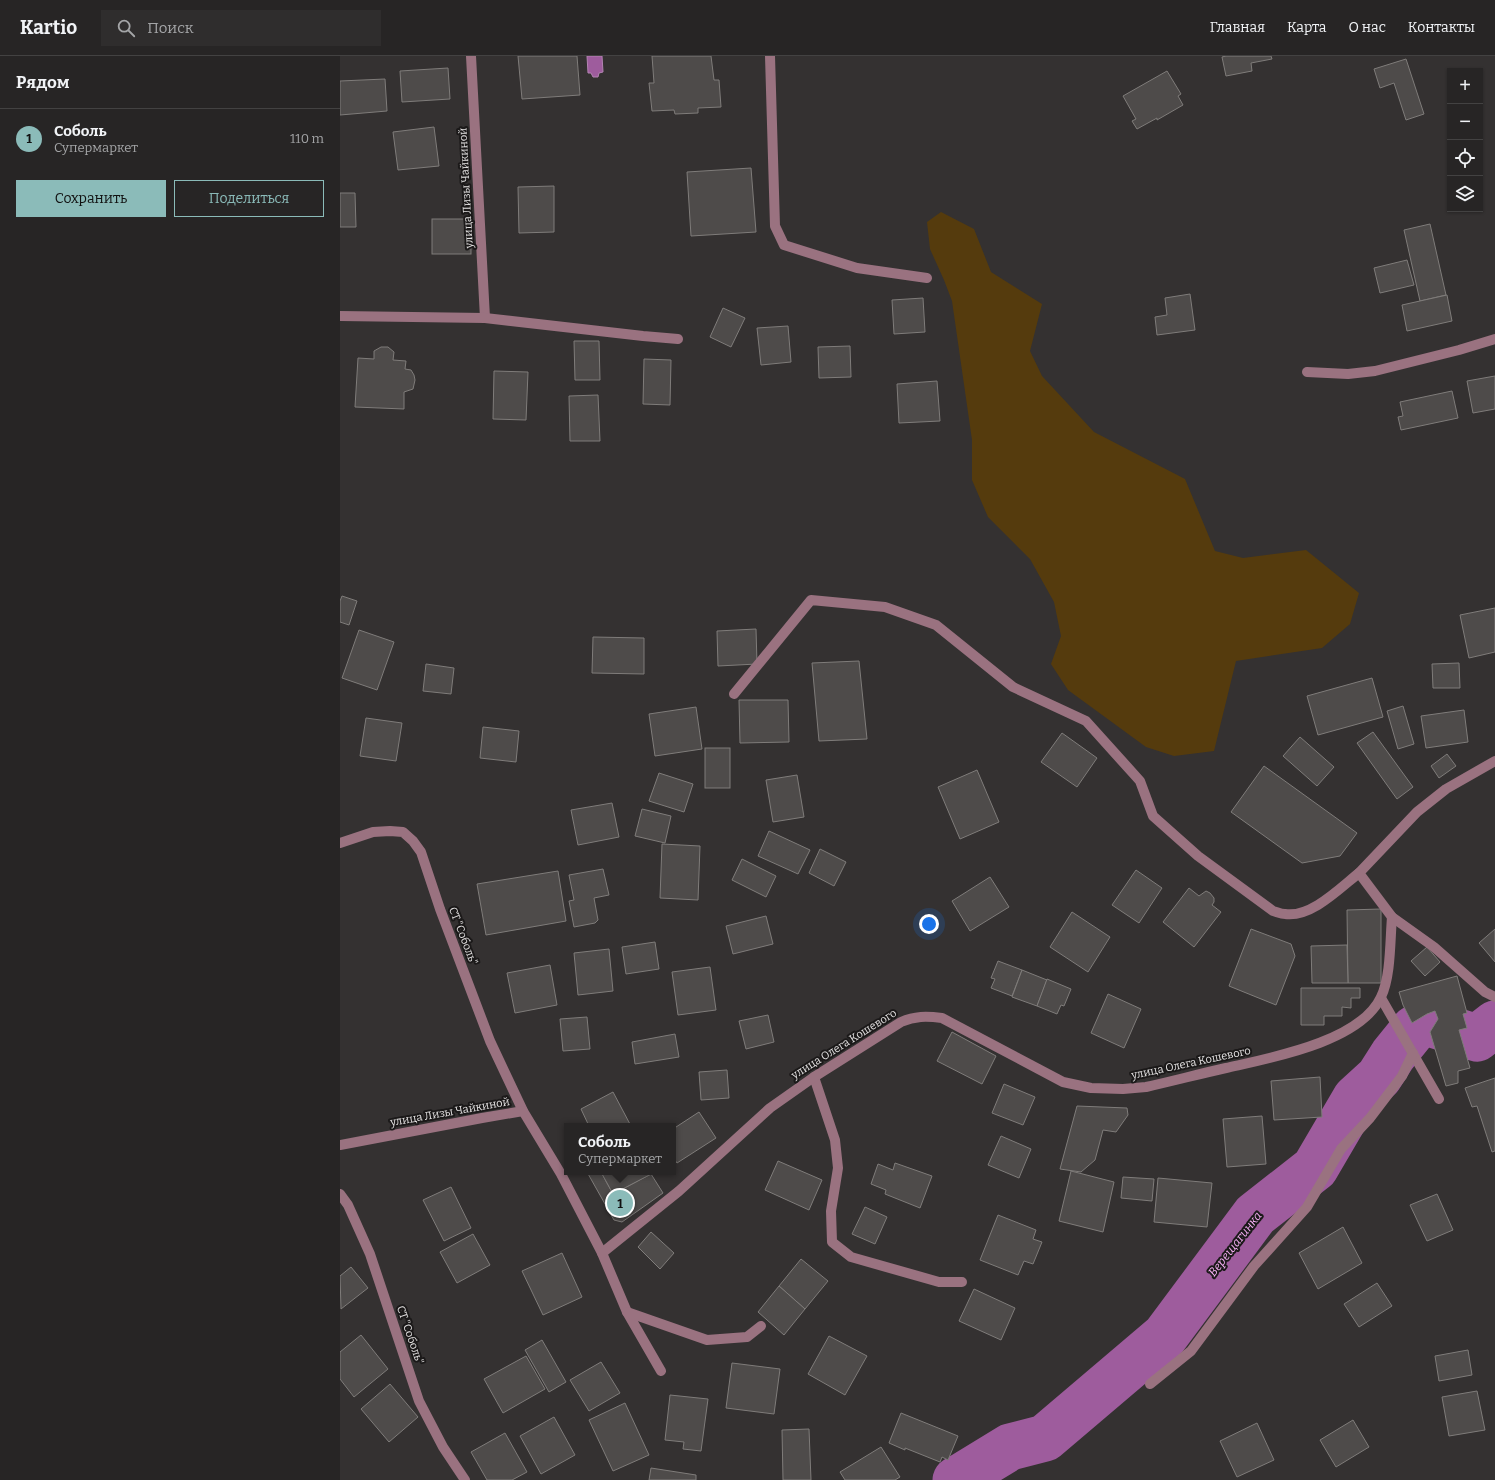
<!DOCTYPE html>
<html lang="ru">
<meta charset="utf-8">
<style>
:root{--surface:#272525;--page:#2f2d2d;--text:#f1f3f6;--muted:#a4a5a7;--line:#434242;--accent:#8bbbb9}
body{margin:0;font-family:Bitter,serif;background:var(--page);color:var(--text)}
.controls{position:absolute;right:12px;top:12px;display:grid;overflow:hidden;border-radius:0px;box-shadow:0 1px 3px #0004}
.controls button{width:36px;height:36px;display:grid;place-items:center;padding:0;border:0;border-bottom:1px solid var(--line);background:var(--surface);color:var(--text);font:20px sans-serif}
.you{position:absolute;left:589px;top:868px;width:14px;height:14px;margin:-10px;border:3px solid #fff;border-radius:50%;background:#1a73e8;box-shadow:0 0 0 6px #1a73e833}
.badge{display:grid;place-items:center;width:26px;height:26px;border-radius:50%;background:var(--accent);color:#111;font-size:13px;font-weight:700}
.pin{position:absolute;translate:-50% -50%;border:2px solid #fff;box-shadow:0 1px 4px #0006}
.popup{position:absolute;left:224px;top:1067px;width:112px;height:52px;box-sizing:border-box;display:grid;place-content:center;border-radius:0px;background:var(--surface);filter:drop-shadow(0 1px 3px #0005);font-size:13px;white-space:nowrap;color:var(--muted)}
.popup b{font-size:15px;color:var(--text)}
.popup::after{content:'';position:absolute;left:50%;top:100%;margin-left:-8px;border:8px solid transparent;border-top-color:var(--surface)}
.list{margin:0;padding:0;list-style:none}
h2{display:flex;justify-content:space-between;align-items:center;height:52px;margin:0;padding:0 16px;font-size:17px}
h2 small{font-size:13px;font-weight:400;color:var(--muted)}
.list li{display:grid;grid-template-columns:26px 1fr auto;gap:12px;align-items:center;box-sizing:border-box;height:60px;padding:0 16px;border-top:1px solid var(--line)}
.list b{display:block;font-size:15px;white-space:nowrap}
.list p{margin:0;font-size:13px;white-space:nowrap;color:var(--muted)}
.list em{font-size:13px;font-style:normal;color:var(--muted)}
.actions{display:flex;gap:8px;padding:12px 16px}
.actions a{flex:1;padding:9px 0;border:1px solid var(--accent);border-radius:0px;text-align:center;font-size:14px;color:var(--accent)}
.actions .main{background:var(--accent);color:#111}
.icon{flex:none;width:22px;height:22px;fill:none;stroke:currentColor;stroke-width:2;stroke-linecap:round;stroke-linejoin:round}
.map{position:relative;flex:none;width:1155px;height:1424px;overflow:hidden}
header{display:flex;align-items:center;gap:24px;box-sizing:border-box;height:56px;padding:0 20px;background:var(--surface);border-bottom:1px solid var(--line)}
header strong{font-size:19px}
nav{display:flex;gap:22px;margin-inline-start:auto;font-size:14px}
.search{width:280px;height:36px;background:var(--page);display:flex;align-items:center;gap:10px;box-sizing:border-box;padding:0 14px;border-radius:0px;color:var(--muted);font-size:15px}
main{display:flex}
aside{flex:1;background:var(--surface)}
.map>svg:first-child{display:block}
.green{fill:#553b0d}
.water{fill:#9e5c9d;stroke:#b384b2}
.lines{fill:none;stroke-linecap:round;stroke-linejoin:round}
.river{stroke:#9e5c9d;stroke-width:47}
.building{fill:#4e4b4a;stroke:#7f7c7a}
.minor{stroke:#9a7280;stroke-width:10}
.labels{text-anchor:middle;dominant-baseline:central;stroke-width:4;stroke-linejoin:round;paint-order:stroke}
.street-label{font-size:11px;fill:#e4e2e2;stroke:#1b1919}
.water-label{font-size:12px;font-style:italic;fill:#f6aff4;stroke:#1b1919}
</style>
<header>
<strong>Kartio</strong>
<div class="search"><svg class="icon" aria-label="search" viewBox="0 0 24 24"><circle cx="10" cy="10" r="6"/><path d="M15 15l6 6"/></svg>Поиск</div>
<nav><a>Главная</a><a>Карта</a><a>О нас</a><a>Контакты</a></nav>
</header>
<main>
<aside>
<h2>Рядом<small></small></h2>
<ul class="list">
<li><span class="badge">1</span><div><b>Соболь</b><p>Супермаркет</p></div><em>110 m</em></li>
</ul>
<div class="actions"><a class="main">Сохранить</a><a>Поделиться</a></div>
</aside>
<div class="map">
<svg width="1155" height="1424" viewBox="0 0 1155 1424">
<rect width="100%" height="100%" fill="#343131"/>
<path class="green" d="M601 156 634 173 651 216 702 248 690 295 702 320 754 376 845 423 875 495 903 502 966 494 1019 537 1010 568 982 592 896 605 874 695 834 700 806 691 728 634 711 608 721 580 714 546 690 503 648 461 632 424V384L612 245 604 224 590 193 587 166Z"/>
<path class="water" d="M247 0H262L263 16 259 17 258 21H253L251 17H248Z"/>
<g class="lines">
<path class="river" d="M616 1424 670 1391 705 1382 825 1280 915 1159 975 1112 1016 1042 1039 1021 1053 999 1074 973 1086 966 1137 982 1155 968"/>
</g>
<g class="building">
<path d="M178 0H237L240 39 182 43Z"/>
<path d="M312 0H371L374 24H379L381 51 358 52V57L335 58 334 54 312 55 309 27H314Z"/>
<path d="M886 0H931L932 3 911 7 912 15 886 20 882 1Z"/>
<path d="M1066 3 1084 58 1066 64 1054 27 1040 32 1034 13Z"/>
<path d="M108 12 110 43 62 46 60 15Z"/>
<path d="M827 15 841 38 838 40 843 49 817 64V62L797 73 792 65 796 63 783 40Z"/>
<path d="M45 23 47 55 0 59V25Z"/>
<path d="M94 71 99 110 58 114 53 76Z"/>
<path d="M411 112 416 176 351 180 347 116Z"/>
<path d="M214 130V176L179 177 178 131Z"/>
<path d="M0 137H15L16 171H0Z"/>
<rect x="92" y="163" width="39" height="35"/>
<path d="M1090 168 1106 239 1080 245 1064 174Z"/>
<path d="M1067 204 1074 229 1040 237 1034 212Z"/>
<path d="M850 238 855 274 817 279 815 261 827 259 825 242Z"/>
<path d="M1107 239 1112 265 1067 275 1062 249Z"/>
<path d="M583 242 585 276 554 278 552 244Z"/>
<path d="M383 252 405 262 391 291 370 281Z"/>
<path d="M448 270 451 306 421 309 417 272Z"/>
<path d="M234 285H259L260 324H235Z"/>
<path d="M510 290 511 321 479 322 478 291Z"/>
<path d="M41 291H48L54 296 53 304 66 305 65 313 71 314 74 319 75 324 73 333 64 336V353L15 351 18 302 34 303V295Z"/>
<path d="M304 303 331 304 330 349 303 348Z"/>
<path d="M154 315 188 316 186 364 153 363Z"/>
<path d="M1155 320V353L1133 357 1127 325Z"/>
<path d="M597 325 600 365 559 367 557 328Z"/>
<path d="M1112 335 1118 362 1061 374 1058 361 1063 360 1060 346Z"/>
<path d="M258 339 260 385H230L229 340Z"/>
<path d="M2 540 17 545 9 569 0 566V545Z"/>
<path d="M1155 552V596L1129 602 1120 559Z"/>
<path d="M416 573 417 608 378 610 377 575Z"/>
<path d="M19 574 54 586 37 634 2 622Z"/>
<path d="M253 581 304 582V618L252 617Z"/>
<path d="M519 605 527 683 479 685 472 607Z"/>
<path d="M1119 607 1120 632H1093L1092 608Z"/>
<path d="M86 608 114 612 111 638 83 635Z"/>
<path d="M1032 622 1043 661 978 679 967 640Z"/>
<path d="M399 644H448L449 686 400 687Z"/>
<path d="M1063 650 1074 688 1058 693 1047 655Z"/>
<path d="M356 651 362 693 315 700 309 658Z"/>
<path d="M1124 654 1128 686 1086 692 1081 660Z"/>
<path d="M26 662 62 667 56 705 20 700Z"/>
<path d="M143 671 179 675 176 706 140 702Z"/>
<path d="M1033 676 1073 731 1057 743 1017 687Z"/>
<path d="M722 677 757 702 737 731 701 706Z"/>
<path d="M960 681 994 711 977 730 943 700Z"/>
<rect x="365" y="692" width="25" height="40"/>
<path d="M1107 698 1116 710 1099 722 1091 710Z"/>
<path d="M924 710 1017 777 1000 800 962 807 891 756Z"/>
<path d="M637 714 659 766 620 783 598 731Z"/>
<path d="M319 717 353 728 344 756 309 745Z"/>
<path d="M457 719 464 761 433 766 426 724Z"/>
<path d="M272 747 279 781 238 789 231 754Z"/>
<path d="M302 753 331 760 325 787 295 780Z"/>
<path d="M429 775 470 794 458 818 418 800Z"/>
<path d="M322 788 360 790 358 844 320 842Z"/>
<path d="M480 793 506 806 494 830 469 817Z"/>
<path d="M402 803 436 820 426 841 392 824Z"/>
<path d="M263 813 269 839 254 842 258 864 255 867 234 871 229 845 234 844 229 819Z"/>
<path d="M796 814 822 832 799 867 772 849Z"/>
<path d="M218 815 226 865 146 879 137 828Z"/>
<path d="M650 821 669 851 630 875 612 845Z"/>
<path d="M849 832 859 840 866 835 870 837 874 842V846L872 849 881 856 854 891 823 866Z"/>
<path d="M1041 853V927H1008L1007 854Z"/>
<path d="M732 856 770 881 748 916 710 891Z"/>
<path d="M426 860 433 888 393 898 386 870Z"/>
<path d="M911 873 951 888 955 900 936 949 889 930Z"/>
<path d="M1155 873V906L1139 887Z"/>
<path d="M315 886 319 913 286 918 282 891Z"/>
<path d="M1007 889 1008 927H972L971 890Z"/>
<path d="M1087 891 1100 906 1085 920 1071 905Z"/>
<path d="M269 893 273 935 238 939 234 897Z"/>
<path d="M658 905 682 914 672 940 651 932 655 923 651 922Z"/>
<path d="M210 909 217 949 175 957 167 917Z"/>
<path d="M370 911 376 954 338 959 332 916Z"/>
<path d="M682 914 707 924 697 950 672 941Z"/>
<path d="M1117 920 1127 957 1123 958 1127 972 1119 974 1130 1012 1118 1015V1027L1106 1030 1090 976 1098 963 1095 955 1087 958 1072 967 1063 949 1059 936Z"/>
<path d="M707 923 731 933 724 950 721 949 717 958 697 950Z"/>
<path d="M961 932H1020V942H1011V952L1002 951V960H984V969H961Z"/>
<path d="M768 938 801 953 784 992 751 977Z"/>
<path d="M428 959 434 986 406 993 399 965Z"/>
<path d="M247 961 250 993 223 995 220 963Z"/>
<path d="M612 976 656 1000 642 1028 597 1005Z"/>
<path d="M335 978 339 1001 295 1008 292 986Z"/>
<path d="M387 1014 389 1042 361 1044 359 1016Z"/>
<path d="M980 1021 982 1061 934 1064 931 1025Z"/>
<path d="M1155 1022V1095L1152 1096 1137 1050 1132 1051 1125 1032Z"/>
<path d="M664 1028 695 1041 683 1069 652 1057Z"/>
<path d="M273 1036 291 1070H249L241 1053Z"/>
<path d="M737 1050 787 1052 788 1059 776 1076 763 1074 755 1104 741 1116 720 1113Z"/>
<path d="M359 1056 376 1082 337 1107 333 1101V1073Z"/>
<path d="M922 1060 926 1108 887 1111 883 1063Z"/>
<path d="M661 1080 691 1093 679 1122 648 1109Z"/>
<path d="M438 1105 482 1124 469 1154 425 1134Z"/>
<path d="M555 1107 592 1120 580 1152 545 1138 546 1134 531 1128 538 1108 553 1114Z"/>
<path d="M731 1115 774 1126 763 1176 719 1165Z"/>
<path d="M247 1116H261L273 1138 311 1118 323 1137 282 1166 274 1164Z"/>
<path d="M261 1116H315L273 1138Z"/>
<path d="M783 1121 814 1123 812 1145 781 1142Z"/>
<path d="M818 1122 872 1127 867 1171 814 1166Z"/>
<path d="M111 1131 131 1172 104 1185 83 1144Z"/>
<path d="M1097 1138 1113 1174 1087 1185 1070 1149Z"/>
<path d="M525 1151 547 1161 535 1188 512 1178Z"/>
<path d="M658 1159 696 1174 693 1183 702 1186 693 1208 684 1205 678 1219 640 1204Z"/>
<path d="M1003 1171 1022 1207 978 1233 959 1197Z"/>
<path d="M311 1176 334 1197 320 1213 298 1191Z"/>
<path d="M133 1178 150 1209 117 1227 100 1196Z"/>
<path d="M222 1197 242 1241 203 1259 182 1215Z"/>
<path d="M461 1203 488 1225 465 1253 439 1230Z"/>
<path d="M11 1211 28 1232 1 1253 0 1220Z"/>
<path d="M1037 1227 1052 1250 1019 1271 1004 1248Z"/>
<path d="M439 1230 465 1253 444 1279 418 1256Z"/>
<path d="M634 1233 675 1252 661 1284 619 1265Z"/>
<path d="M21 1279 48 1313 14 1341 0 1323V1296Z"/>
<path d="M489 1280 527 1300 505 1339 468 1318Z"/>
<path d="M202 1284 226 1326 209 1336 185 1294Z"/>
<path d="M1128 1294 1132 1319 1099 1325 1095 1300Z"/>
<path d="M186 1300 205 1333 163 1357 144 1323Z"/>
<path d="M261 1306 280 1337 249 1355 230 1324Z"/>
<path d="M392 1307 440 1313 434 1358 386 1352Z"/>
<path d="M50 1328 78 1361 49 1386 21 1353Z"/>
<path d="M1137 1335 1145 1374 1109 1380 1102 1341Z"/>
<path d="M330 1339 368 1343 361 1395 343 1393 344 1386 325 1384Z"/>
<path d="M285 1347 309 1399 273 1415 249 1364Z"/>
<path d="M561 1357 618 1380 608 1404 602 1401 600 1406 565 1392V1394L549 1387Z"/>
<path d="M214 1361 235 1399 201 1418 180 1380Z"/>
<path d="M1013 1364 1029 1391 996 1411 980 1384Z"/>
<path d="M917 1367 934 1404 897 1421 880 1385Z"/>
<path d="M469 1373 471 1424H443L442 1374Z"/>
<path d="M165 1377 187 1416 172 1424H147L131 1396Z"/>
<path d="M541 1391 560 1421 555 1424H505L500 1416Z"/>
<path d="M311 1412 356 1419V1424H309Z"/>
</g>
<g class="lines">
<g class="minor">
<path d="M131 0 145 262"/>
<path d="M430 0 435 170 444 189 517 212 587 222"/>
<path d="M0 260 145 262 303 280 338 283"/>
<path d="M967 316 1008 318 1035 315 1119 294 1155 283"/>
<path d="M394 638 471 544 545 551 596 569 673 631 746 665 800 725 813 760 858 800 933 855C937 856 941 858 945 858 971 862 1000 832 1019 817"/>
<path d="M1155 705 1106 733 1077 756 1019 817 1052 861 1094 891 1145 936 1155 941"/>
<path d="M0 787 33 776 50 775 63 776 73 785 81 796 100 853 150 985 183 1055 221 1118 262 1197 287 1256 321 1315"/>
<path d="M1041 942 1099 1043"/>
<path d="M474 1021 495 1084 498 1112 491 1155 492 1186 511 1201 599 1226H622"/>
<path d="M0 1089 142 1062 183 1055"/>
<path d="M0 1138 8 1149 30 1198 79 1345 103 1391 125 1424"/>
<path d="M262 1197 339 1135 430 1052 474 1021 561 966C575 960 586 960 602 962L723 1026 751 1032 783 1033 806 1031C833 1025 859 1018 886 1012 930 1002 1020 986 1041 941 1051 921 1050 884 1052 861"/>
<path d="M287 1256 367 1284 407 1281 421 1270"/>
<path d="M810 1328 851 1295 914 1210 967 1151 1001 1093 1030 1062 1062 1020 1073 997"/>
</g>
</g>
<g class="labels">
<g class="street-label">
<text transform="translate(126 132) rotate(-93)">улица Лизы Чайкиной</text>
<text transform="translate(123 880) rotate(69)">СТ "Соболь"</text>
<text transform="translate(504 988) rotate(-32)">улица Олега Кошевого</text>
<text transform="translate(851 1007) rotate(-12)">улица Олега Кошевого</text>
<text transform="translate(110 1056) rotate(-10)">улица Лизы Чайкиной</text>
<text transform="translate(70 1279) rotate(71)">СТ "Соболь"</text>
</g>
<g class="water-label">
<text transform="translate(895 1188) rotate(-52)">Верещагинка</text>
</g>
</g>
</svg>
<div class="controls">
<button>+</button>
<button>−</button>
<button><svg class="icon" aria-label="locate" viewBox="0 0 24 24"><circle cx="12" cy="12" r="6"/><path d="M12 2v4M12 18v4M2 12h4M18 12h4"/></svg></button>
<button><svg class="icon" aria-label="layers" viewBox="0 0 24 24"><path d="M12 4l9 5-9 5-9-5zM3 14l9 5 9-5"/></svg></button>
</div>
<div class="you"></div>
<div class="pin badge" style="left:280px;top:1147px">1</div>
<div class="popup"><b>Соболь</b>Супермаркет</div>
</div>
</main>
